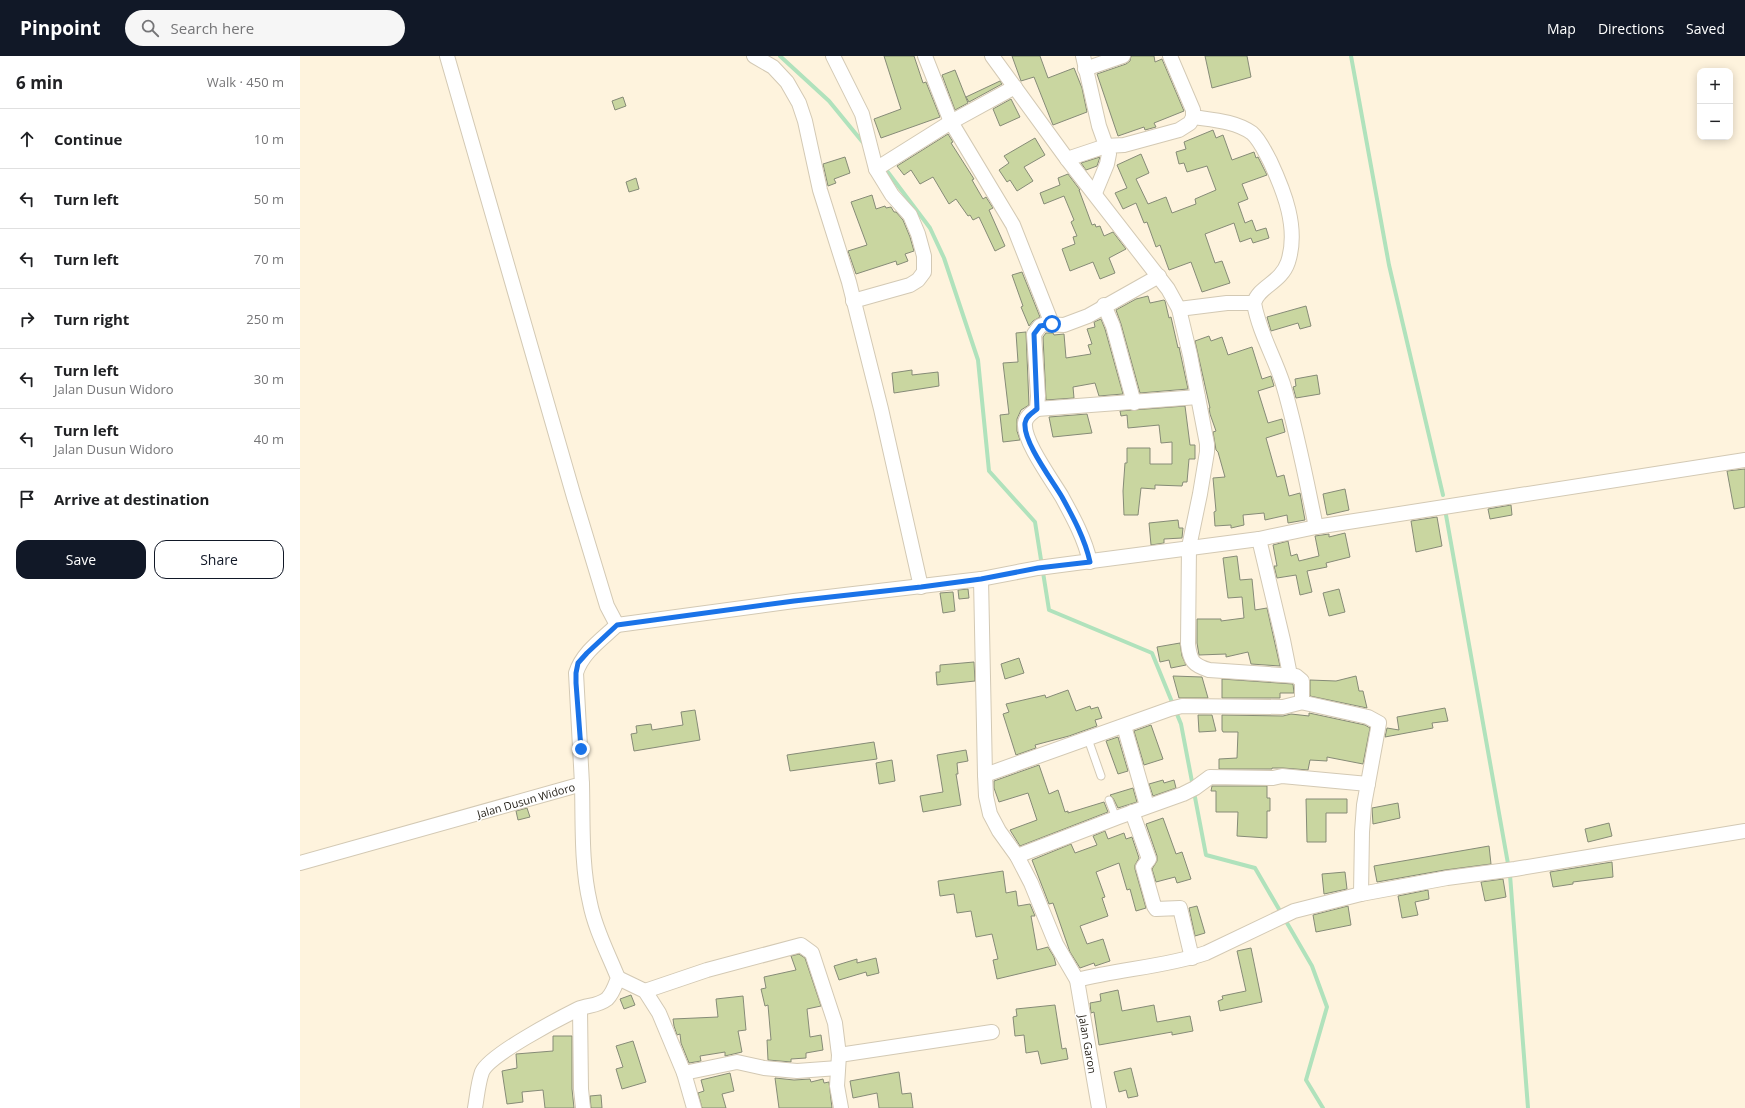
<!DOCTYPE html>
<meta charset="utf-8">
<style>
:root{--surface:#fff;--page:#f6f6f6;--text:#202124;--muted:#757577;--line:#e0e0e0;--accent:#111827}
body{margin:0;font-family:"Open Sans",sans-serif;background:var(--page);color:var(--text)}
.controls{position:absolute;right:12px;top:12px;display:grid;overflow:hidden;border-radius:8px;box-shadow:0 2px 10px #0003}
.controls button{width:36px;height:36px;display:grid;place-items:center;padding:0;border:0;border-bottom:1px solid var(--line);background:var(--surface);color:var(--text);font:20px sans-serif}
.stop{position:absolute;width:12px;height:12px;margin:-9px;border:3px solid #1a73e8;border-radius:50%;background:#fff}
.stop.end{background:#1a73e8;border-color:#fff;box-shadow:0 1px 4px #0008}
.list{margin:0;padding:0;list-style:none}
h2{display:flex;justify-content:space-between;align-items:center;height:52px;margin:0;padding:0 16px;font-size:17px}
h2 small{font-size:13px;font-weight:400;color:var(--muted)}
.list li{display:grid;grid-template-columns:26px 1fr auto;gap:12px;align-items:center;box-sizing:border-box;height:60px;padding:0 16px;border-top:1px solid var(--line)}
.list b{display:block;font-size:15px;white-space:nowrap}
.list p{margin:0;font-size:13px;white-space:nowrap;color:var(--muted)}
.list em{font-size:13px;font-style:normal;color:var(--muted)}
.actions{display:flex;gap:8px;padding:12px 16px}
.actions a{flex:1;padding:9px 0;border:1px solid var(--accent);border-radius:12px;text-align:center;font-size:14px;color:var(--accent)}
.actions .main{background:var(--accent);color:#fff}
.icon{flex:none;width:22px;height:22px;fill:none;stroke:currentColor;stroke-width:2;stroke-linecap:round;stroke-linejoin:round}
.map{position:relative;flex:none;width:1445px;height:1052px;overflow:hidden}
header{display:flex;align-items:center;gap:24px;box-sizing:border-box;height:56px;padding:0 20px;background:var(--accent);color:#fff}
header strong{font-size:19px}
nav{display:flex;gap:22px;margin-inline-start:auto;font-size:14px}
.search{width:280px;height:36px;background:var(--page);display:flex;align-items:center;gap:10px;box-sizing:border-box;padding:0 14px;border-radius:22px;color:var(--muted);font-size:15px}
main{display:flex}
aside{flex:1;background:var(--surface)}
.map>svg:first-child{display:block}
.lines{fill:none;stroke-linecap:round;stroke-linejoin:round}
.stream{stroke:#b0e2bc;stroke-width:4}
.building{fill:#c9d6a0;stroke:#868b77}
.service-casing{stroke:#d3c9b4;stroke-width:9}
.minor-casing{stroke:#d3c9b4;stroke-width:16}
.service{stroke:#fff;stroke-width:7}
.minor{stroke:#fff;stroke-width:14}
.route{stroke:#1a73e8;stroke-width:5}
.labels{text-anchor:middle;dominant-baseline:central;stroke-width:3;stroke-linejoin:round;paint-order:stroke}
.street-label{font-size:11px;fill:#221e16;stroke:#fff}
</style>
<header>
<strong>Pinpoint</strong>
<div class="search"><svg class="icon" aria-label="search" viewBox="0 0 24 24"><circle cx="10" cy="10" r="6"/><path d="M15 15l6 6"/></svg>Search here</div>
<nav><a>Map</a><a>Directions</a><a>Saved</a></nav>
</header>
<main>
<aside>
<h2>6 min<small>Walk · 450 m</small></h2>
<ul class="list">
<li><svg class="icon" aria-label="ahead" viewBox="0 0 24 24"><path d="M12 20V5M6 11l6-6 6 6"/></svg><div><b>Continue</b></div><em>10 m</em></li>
<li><svg class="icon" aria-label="left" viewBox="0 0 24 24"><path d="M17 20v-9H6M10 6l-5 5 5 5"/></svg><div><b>Turn left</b></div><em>50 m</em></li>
<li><svg class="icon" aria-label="left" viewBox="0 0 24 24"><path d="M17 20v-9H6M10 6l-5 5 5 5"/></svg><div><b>Turn left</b></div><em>70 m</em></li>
<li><svg class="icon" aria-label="right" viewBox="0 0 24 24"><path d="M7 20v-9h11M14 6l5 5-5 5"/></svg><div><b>Turn right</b></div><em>250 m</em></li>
<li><svg class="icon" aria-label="left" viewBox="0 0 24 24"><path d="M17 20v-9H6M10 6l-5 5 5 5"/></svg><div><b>Turn left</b><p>Jalan Dusun Widoro</p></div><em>30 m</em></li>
<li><svg class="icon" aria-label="left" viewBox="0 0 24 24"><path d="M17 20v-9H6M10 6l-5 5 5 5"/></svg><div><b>Turn left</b><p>Jalan Dusun Widoro</p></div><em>40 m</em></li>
<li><svg class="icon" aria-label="arrive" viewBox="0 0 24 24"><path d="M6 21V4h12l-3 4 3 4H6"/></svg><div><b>Arrive at destination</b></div></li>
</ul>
<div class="actions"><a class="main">Save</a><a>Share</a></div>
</aside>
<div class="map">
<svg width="1445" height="1052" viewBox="0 0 1445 1052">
<rect width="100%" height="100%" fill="#fef3dd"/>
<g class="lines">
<g class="stream">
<path d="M480 0 529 45 565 89"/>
<path d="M1051 0 1089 209 1143 439"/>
<path d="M584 111 630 172 644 202 678 304 689 415 735 466 749 554 852 597 881 668 906 799 955 812 1012 910 1027 951 1006 1024 1023 1052"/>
<path d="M1146 459 1210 819 1228 1052"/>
</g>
</g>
<g class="building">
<path d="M584 0H614L623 27 626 26 640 61 581 82 574 63 601 53Z"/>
<path d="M712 0H740L748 22 774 12 782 32 787 56 753 69 734 21 721 25Z"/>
<path d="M831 0H854L855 6 862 3 884 55 854 67 856 71 845 74 844 71 818 80 797 18 826 8 830 5Z"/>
<path d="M905 0H947L951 21 912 32Z"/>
<path d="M655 14 668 47 655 54 642 19Z"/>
<path d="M700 25 702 28 669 46 666 41Z"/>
<path d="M323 41 326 50 315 54 312 45Z"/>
<path d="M711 43 720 61 700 70 693 53Z"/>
<path d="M913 74 916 82 923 79 932 104 954 96 956 102 958 101 967 119 942 128 948 143 938 147 945 167 952 164 956 175 966 172 969 182 953 187 951 182 940 186 934 167 905 178 915 207 922 205 930 227 902 236 891 206 869 214 860 189 856 191 847 166 844 167 836 147 823 153 815 137 827 132 817 109 841 98 849 117 836 123 848 148 866 141 872 157 896 148 895 143 916 134 907 110 887 116 884 107 879 108 876 96 886 93 884 86Z"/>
<path d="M648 78 653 86 651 87 674 123 672 124 683 143 686 141 693 152 689 154 705 190 695 195 679 161 673 164 670 159 668 160 656 143 649 148 633 121 620 128 611 114 604 119 597 110Z"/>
<path d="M735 82 745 99 724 111 733 125 717 135 710 124 707 126 699 114 709 107 704 100Z"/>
<path d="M545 101 550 117 534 123 536 127 528 130 523 108Z"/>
<path d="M800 101 797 110 786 114 781 107Z"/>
<path d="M768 118 780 134H779L792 169 795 168 796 171 800 170 804 180 813 176 826 193 809 202 815 217 800 223 793 206 770 215 762 193 775 188 773 181 777 180 771 166 774 164 764 140 744 148 740 137 760 129 758 122Z"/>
<path d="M336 122 339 133 329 136 326 126Z"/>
<path d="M572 139 576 153 585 150 586 152 591 151 594 156H596L603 164 610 181 614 195 605 198 608 205 597 209 596 205 556 218 548 195 567 189 551 146Z"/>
<path d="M722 216 740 261 733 265 729 270 721 251 723 250 712 219Z"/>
<path d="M848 240 850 247 864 244 865 245 869 262 871 261 878 292 879 291 888 333 840 337 821 268 816 254 836 243Z"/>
<path d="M1006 250 1011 270 1000 273 998 267 971 275 967 261Z"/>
<path d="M801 263 805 273 823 338 799 340 795 327 773 331 774 342 746 344 743 281 746 277H753L754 279 764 278 766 302 791 298 788 289 792 288 787 273 795 271 794 266Z"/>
<path d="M726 276 729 349 721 354 717 363V375L720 384 703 386 700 359 709 358 703 307 718 306 716 277Z"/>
<path d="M909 280 911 285 922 281 928 299 952 291 962 323 971 320 974 330 958 335 968 367 982 363 985 376 966 382 977 421 984 419 989 440 1000 437 1005 464 988 467 987 459 965 464 964 457 943 459 944 469 931 472V469L915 470 914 456 916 455 913 422 925 421 918 396 916 394 913 376 916 375 910 358 909 352H910L895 285Z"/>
<path d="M612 314V319L638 316 639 330 594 337 592 317Z"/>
<path d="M1017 319 1020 338 996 342 993 331 996 330 995 323Z"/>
<path d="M885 350 890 389H895V403H889L887 426H883L882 430 855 429V433L841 432 838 459H824L823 435 825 407H827V392H850V408H872V386L861 387 859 369 828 372 827 359 821 360 820 355Z"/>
<path d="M787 358 792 377 753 381 749 361Z"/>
<path d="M1445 413V451L1434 453 1427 415Z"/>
<path d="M1045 433 1049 454 1027 459 1023 438Z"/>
<path d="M1211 449 1212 459 1190 463 1188 453Z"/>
<path d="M1137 461 1142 490 1116 496 1111 465Z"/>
<path d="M878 464 879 472H883L882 482 864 483V487L851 489 849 467Z"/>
<path d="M1045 477 1050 501 1026 507 1027 511 1007 515 1012 536 1000 539 996 519 977 522 974 510H977L973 489 988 485 991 500 997 498 999 505 1019 500 1015 480 1029 478V481Z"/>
<path d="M937 500 940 524 952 523 955 554 967 552 980 610 951 608 948 596 926 601V598L899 599 897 587V563H921V565L944 562 942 541 928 542 923 502Z"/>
<path d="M668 533 669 542 659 543 658 534Z"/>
<path d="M1039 533 1045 556 1029 560 1023 537Z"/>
<path d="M653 536 655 555 643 557 640 537Z"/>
<path d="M880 587 882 600 886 609 871 612 869 604 860 606 857 591Z"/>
<path d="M719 602 724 617 705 623 701 608Z"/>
<path d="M674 606 675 625 637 629 636 616H640V609Z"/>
<path d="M873 620 902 621 908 642H879Z"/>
<path d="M1056 620 1059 635H1063L1067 652 1010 640V624L1036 625Z"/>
<path d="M922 623 993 628 994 637H980V642H922Z"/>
<path d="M768 634 776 655 790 650 791 653 798 651 802 662 795 664 797 670 769 680 735 689 736 692 716 699 703 658 709 656 706 648 745 639 746 642Z"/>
<path d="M1145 652 1148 665 1132 667 1133 672 1085 681 1087 672 1099 674 1097 661Z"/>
<path d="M395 654 400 684 334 695 331 678 337 677 336 670 351 668 352 674 383 669 381 656Z"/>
<path d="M1009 657 1065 669 1070 672 1063 708 1027 701V705L1010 704 1008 714 983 712H972V713H919V703L937 702 938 676H923L922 674V659L983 660 991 658 1009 660Z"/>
<path d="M898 659H912L916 675 899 676Z"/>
<path d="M851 669 863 703 844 709 834 675Z"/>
<path d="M818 681 828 715 818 718 806 685Z"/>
<path d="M574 686 577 703 490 715 487 699Z"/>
<path d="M666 694 668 705 657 707 658 718H656L661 749 623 756 620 740 643 736 637 699Z"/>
<path d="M592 704 595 725 579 728 576 707Z"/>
<path d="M739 709 749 738 758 734 765 756 768 755V757L804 746 808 756 720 790 710 774 737 764 728 737 699 746 694 732V725Z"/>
<path d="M863 724 864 727 874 724 876 732 853 740 849 728Z"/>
<path d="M912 730H967V742H970V755H967V782L937 780 938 756H916V735H911Z"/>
<path d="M833 732 837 746 818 752 813 742 810 739Z"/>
<path d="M1006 743H1047V757H1026V786H1007Z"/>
<path d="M1098 747 1100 762 1073 768 1072 752Z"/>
<path d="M227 752 230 761 218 764 216 755Z"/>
<path d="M863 762 876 798 882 796 891 823 877 827 875 821 856 826 852 813 857 805V800L846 768Z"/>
<path d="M1309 767 1312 780 1288 786 1285 773Z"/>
<path d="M805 775 808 783 824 777 826 783 832 781 839 802 835 809V813L846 852 836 855 830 833 827 834 819 807 796 816 805 841 802 842 808 860 780 870 787 888 803 883 810 905 795 910 794 907 780 912 770 896 753 847 749 848 732 804 771 788 775 797 797 789 793 780Z"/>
<path d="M1189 790 1191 808 1145 814 1077 826 1074 810Z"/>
<path d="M1312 806 1313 821 1273 826V828L1253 831 1250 816Z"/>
<path d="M703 815 706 837 716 835 718 850 730 848 735 860H731L737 894 748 891 754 901 756 909 697 923 693 904 698 903 692 878 676 881 671 855 657 857 654 838 640 840 638 825Z"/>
<path d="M1045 816 1047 833 1024 838 1022 818Z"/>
<path d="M1203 823 1206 841 1185 845 1181 826Z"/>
<path d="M1128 834 1129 843 1115 846 1118 859 1102 862 1098 840Z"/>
<path d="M897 850 905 877 895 880 889 852Z"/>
<path d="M1048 850 1051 869 1016 876 1013 859Z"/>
<path d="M951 892 962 946 920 955 918 945 923 943 922 940 946 935 937 895Z"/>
<path d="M499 898 505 902 521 950 507 953 510 981 521 979 523 994 506 997V1002L491 1003V1006L468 1004 467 984H471L468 949 465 950 461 933 466 932 464 921 496 914 491 900Z"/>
<path d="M576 902 579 917 567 920 566 916 539 924 534 910 557 903V907Z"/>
<path d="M818 934 822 955 854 949 857 966 890 960 893 975 872 979V976L799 989 794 956 791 957 790 947 801 945 800 938Z"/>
<path d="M331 939 335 949 324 953 320 943Z"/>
<path d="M443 940 446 974 438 975 442 996 425 1000V996L400 1000 401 1005 389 1007 381 987 380 978 377 979 374 970 373 963 418 961 416 943Z"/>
<path d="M755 949 762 993 766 992 768 1003 741 1008 738 995 726 997 724 979 715 980 713 961 717 960 716 953Z"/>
<path d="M253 980H272V1033L274 1052H245L243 1034 222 1036 223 1046 207 1048 202 1015 217 1012 216 998 253 995Z"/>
<path d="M333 985 346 1026 322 1033 316 1013 323 1011 316 990Z"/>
<path d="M831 1012 838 1040 828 1042 826 1034 819 1036 814 1016Z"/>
<path d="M599 1016 602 1038 611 1037 613 1052H579L577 1037 553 1042 550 1025Z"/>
<path d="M430 1017 434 1035 422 1038 426 1052H402L398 1037 404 1035 401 1024Z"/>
<path d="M475 1022 494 1024 510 1023 511 1026 523 1023 524 1027 529 1026 532 1052H479Z"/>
<path d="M301 1039 302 1052H291L290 1040Z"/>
</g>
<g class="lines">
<g class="service-casing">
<g id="service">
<path d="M788 683 801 720"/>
<path d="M809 744 816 762"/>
</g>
</g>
<g class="minor-casing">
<g id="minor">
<path d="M147 0 274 441 307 550 317 569"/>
<path d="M454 0 473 11 487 26 499 47 505 65 520 134 549 226 581 353 621 531"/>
<path d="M533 0 562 58 576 113 592 139 610 159 618 178 624 200V216L618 224 610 229 553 245"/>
<path d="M625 0 651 66 713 169 752 268"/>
<path d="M692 0 767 103 868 233 879 253 890 299 907 388V396L900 438 889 491 888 588C890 605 893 609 909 614L996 620 1002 625V644L1005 647 1068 661 1079 667 1064 749 1062 776 1061 838"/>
<path d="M783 0 799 70 809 98 807 108 795 137"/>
<path d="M870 0 893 54V61C913 64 935 65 952 77 960 84 965 96 970 105 984 135 999 172 988 206 981 227 959 230 954 247 959 276 974 300 983 328 997 375 1006 423 1016 471"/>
<path d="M785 13 823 0"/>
<path d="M767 103 806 90 824 89 879 74 890 67 893 61"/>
<path d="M576 113 651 66 715 31"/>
<path d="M804 249 813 270 834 347"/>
<path d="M879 253 927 247H954"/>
<path d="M737 353 898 341"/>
<path d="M959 483 983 584 990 619"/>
<path d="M790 506C785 483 773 461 762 441 752 424 723 385 725 367 726 360 732 357 737 353L738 340 734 278 740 270 745 268 764 269 788 260 859 220"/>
<path d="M681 523 685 719 686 740 690 758 699 775 717 800 731 827 756 888 777 924 799 1052"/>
<path d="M317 569 494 545 681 523 738 512 959 483 1016 471 1445 404"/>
<path d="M824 670 847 750"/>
<path d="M685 719 870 653 882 650 983 651 1003 646"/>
<path d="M832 756 849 803 843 811 854 850 856 853 880 852 892 902"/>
<path d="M717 800 816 762 883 738 895 732 910 721 973 722 982 720 1068 728"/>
<path d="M0 807 282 728 276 617C282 597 302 583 317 569"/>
<path d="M318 922 345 935 359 957 384 1017 394 1052"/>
<path d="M777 924C820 913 864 911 906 897L994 855 1061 838 1147 822 1215 813 1445 775"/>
<path d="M345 935 407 914 501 889 512 897 535 967 539 999 537 1030 541 1052"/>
<path d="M280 953 281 1033 283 1052"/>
<path d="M539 999 692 976"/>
<path d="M384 1017 437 1006 464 1012 497 1015 538 1012"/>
<path d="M175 1052C177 1041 178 1027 182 1016 189 999 260 962 278 953 288 949 298 950 307 943 313 937 315 930 318 922 308 897 295 873 290 847 281 809 283 767 282 728"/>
</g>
</g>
<use href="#service" class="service"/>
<use href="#minor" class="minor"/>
</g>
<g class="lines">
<path class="route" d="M281 693 276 627V617L278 607 287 597 317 569 494 545 621 531 681 523 738 512 790 506C785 483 773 461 762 441 752 424 723 386 725 367 726 360 732 357 737 353L734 278 740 270 752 268"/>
</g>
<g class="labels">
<g class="street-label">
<text transform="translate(226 744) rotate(-16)">Jalan Dusun Widoro</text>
<text transform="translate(788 988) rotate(80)">Jalan Garon</text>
</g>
</g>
</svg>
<div class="controls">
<button>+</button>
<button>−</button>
</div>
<div class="stop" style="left:752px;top:268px"></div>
<div class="stop end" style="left:281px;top:693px"></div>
</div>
</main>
